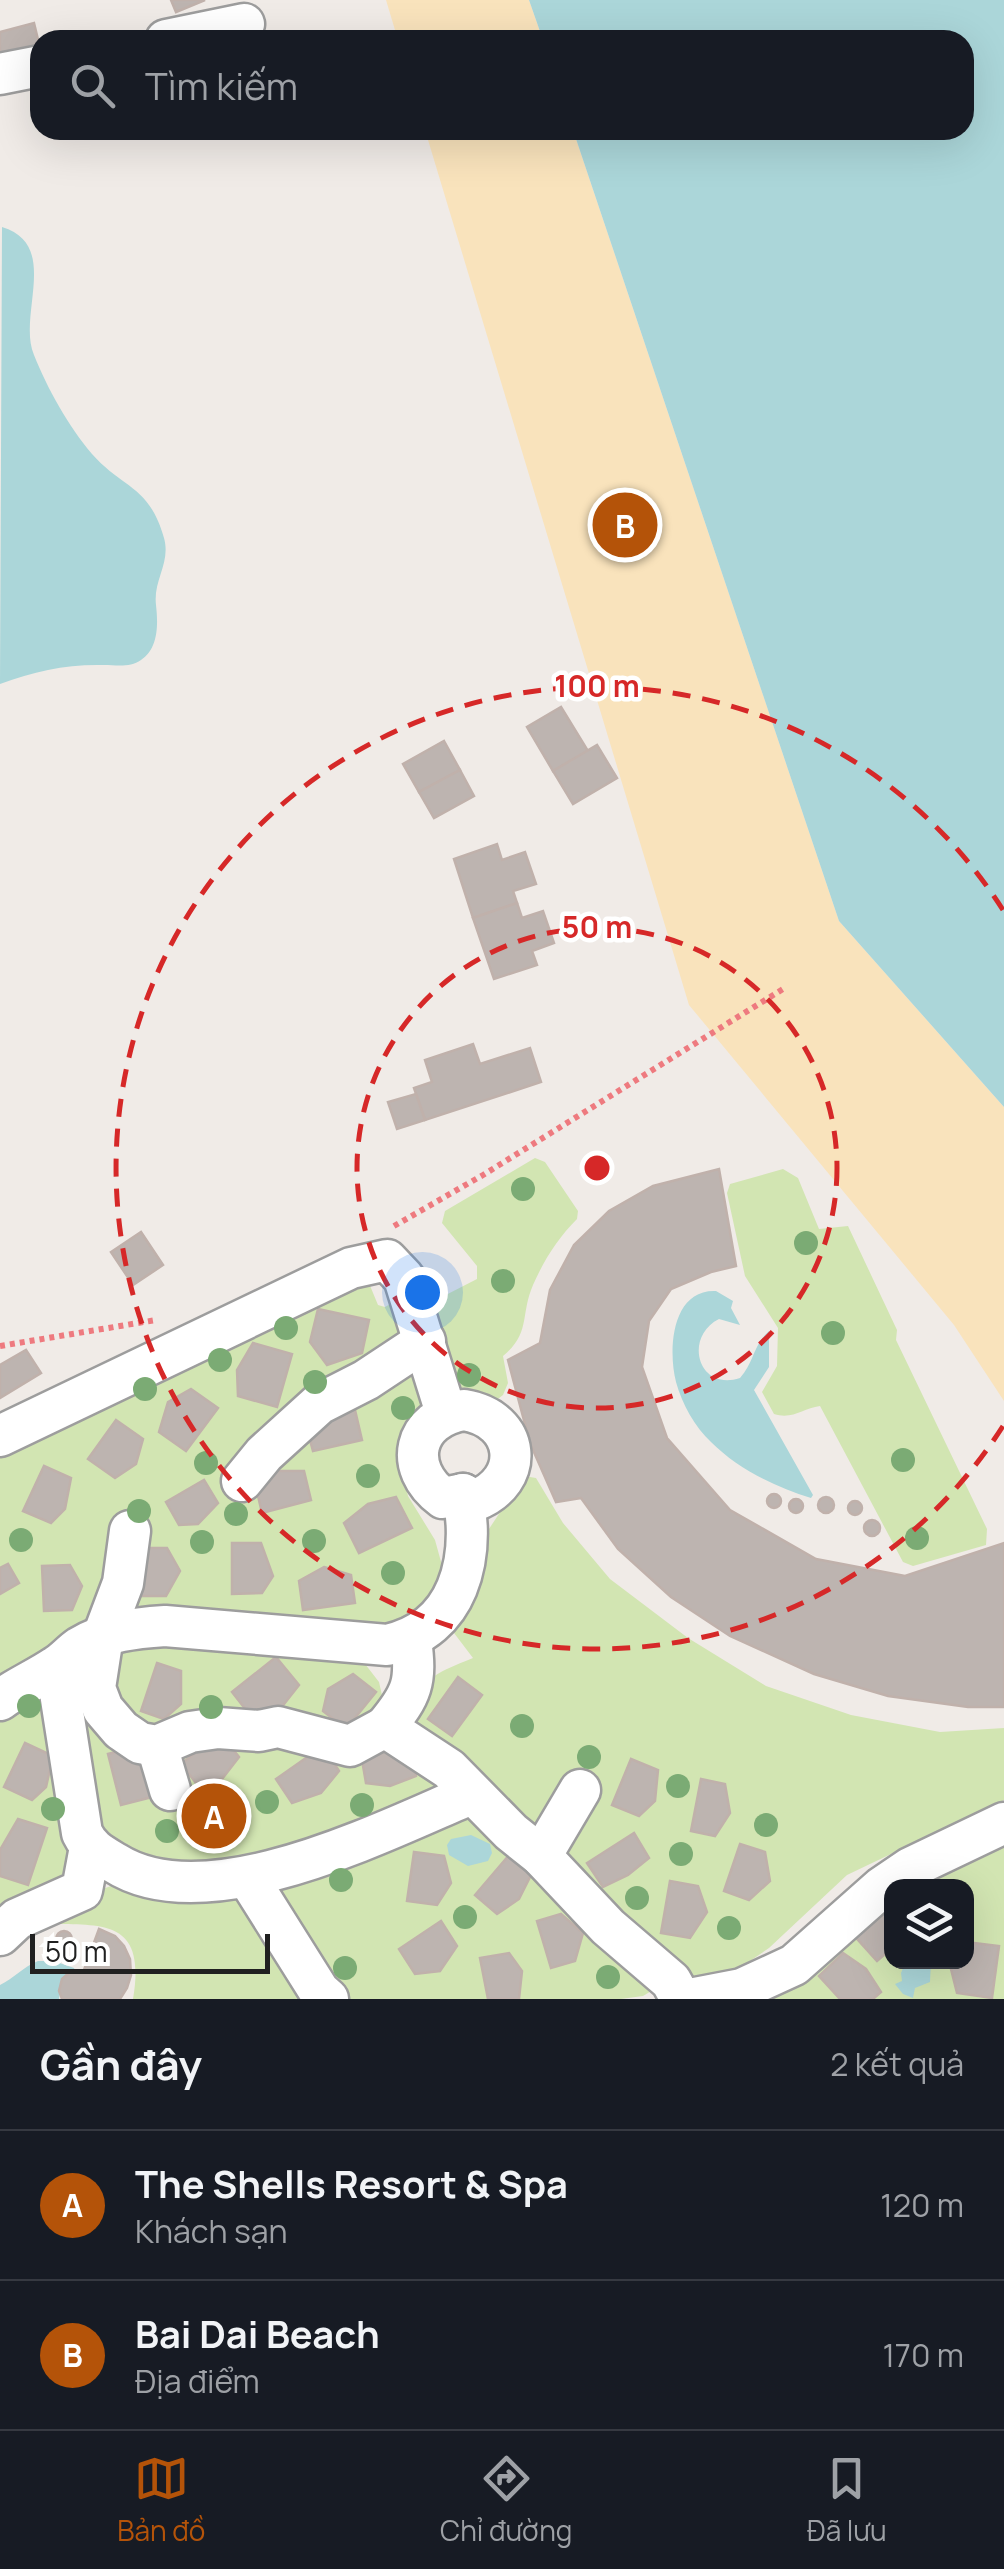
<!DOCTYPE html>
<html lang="vi">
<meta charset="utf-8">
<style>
:root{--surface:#171b24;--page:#20242c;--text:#f1f3f6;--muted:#9ea1a6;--line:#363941;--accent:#b45309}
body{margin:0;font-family:Manrope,sans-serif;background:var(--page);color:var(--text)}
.controls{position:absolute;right:30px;bottom:30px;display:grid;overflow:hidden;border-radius:20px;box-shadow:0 10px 40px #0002}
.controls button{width:90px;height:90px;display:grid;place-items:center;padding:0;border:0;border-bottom:2px solid var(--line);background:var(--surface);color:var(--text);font:50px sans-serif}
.scale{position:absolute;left:30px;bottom:25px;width:240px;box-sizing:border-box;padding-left:10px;border:5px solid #202020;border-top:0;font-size:28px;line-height:35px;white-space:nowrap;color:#202020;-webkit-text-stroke:8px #fff;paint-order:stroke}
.you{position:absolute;left:422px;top:1292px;width:35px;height:35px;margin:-25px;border:8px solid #fff;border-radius:50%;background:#1a73e8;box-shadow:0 0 0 15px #1a73e833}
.badge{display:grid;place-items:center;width:65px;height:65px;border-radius:50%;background:var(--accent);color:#fff;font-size:32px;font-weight:700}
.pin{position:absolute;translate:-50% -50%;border:5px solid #fff;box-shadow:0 2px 10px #0006}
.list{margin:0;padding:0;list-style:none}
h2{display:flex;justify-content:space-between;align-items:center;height:130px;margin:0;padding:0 40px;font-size:42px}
h2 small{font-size:32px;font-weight:400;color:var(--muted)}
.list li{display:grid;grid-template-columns:65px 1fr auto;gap:30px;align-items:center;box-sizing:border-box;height:150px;padding:0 40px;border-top:2px solid var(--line)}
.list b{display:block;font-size:38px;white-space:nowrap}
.list p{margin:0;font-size:32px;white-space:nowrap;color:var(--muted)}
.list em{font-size:32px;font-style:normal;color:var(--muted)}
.icon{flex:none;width:55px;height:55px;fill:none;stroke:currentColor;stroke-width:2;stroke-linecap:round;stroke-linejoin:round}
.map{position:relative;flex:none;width:1004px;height:1999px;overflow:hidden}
.search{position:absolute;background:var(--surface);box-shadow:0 10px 40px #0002;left:30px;right:30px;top:30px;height:110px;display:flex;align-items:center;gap:25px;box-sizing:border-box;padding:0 35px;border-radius:30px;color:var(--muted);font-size:38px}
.sheet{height:430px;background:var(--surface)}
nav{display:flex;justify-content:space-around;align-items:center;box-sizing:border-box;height:140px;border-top:2px solid var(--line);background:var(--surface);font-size:28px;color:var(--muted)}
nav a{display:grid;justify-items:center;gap:5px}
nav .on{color:var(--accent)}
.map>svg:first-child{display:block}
.grass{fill:#d2e5b2;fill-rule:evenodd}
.sand{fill:#f9e3bc}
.water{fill:#abd6d9}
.building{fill:#bdb4b0;stroke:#c0b1ab;stroke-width:2.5}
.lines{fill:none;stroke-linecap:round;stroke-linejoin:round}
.minor-casing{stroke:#9d9d9d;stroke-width:45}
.path{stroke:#ee7a7f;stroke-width:6;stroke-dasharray:5 5;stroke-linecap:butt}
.minor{stroke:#fff;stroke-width:40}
.tree{fill:#7bab74}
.ring{fill:none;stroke:#d62828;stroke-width:5;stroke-dasharray:18 12}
.centre{fill:#d62828;stroke:#fff;stroke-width:5}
.ring-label{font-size:30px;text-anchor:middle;font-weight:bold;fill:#d62828;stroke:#fff;stroke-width:9;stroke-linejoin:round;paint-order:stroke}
</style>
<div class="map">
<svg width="1004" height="1999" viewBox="0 0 1004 1999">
<rect width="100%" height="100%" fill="#f0ebe7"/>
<g class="grass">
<path d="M535 1158 545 1162 578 1211 577 1219C558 1238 544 1260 533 1285 520 1315 531 1333 503 1356L508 1383 503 1395 403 1473 408 1496 435 1540 443 1569 437 1595 419 1615 372 1634 149 1617 0 1680V1440L366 1276 378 1305 385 1307 420 1287 438 1299 477 1279V1266L442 1223 445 1211Z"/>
<path d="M783 1169 798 1178 819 1229 848 1226 897 1330 896 1340 987 1529 986 1545 913 1566 903 1562 820 1406C803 1408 793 1420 774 1414L762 1392 777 1366 778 1328 745 1276 727 1193 730 1184Z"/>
<path d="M524 1476 536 1478 563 1523 610 1579 688 1638 766 1686 851 1715 940 1732 1004 1728V1800L847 1875 769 1948 719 1982 702 1987 413 1736C412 1726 409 1711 412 1702 421 1677 451 1667 473 1658L454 1633 472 1592 483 1538Z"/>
<path d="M107 1638 355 1651 379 1682 384 1704 440 1776 436 1787 415 1808 229 1869 106 1853 63 1669Z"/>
<path d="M41 1691 84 1869 0 1923V1704Z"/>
<path d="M475 1814 653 1990 643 1996 621 1999H341L269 1878Z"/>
<path d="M1004 1829V1999H706L743 1993 796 1967 860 1907 912 1870ZM892 1886H966V1961H892Z"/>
<path d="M119 1883 236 1887 314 1999H133C147 1917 101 1925 40 1924L100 1890Z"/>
</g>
<g class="sand">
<path d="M386 0H529L543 40H398Z"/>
<path d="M425 130H573L839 921 1004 1107V1401L954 1325 689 1005Z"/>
</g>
<g class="water">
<path d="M529 0H1004V1107L839 921 573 130H964V40H543Z"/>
<path d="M2 227C61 245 17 315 34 355 47 388 69 427 92 454 123 489 149 485 164 538 171 563 153 580 156 605 158 623 159 648 141 660 130 668 116 665 104 665 67 664 35 671 0 684Z"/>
<path d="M716 1291 733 1301 731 1308 740 1325 719 1319C683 1337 698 1392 740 1378 754 1363 753 1345 769 1331V1367L754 1390 813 1495 811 1498C775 1487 738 1469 711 1442 695 1427 682 1404 676 1382 668 1351 671 1289 716 1291Z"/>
<path d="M471 1835 490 1844 492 1853 488 1861 468 1866 449 1855 447 1845 451 1839Z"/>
<path d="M38 1961H54L74 1968 75 1971 62 1979 59 1999H0V1985C14 1978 23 1967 38 1961Z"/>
<path d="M906 1961 931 1962 930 1982 915 1988 913 1998 903 1994 895 1984 902 1981 901 1973Z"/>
</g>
<g class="building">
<path d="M171 0H205L176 12Z"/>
<path d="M34 23 40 48 0 61V32Z"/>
<path d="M561 707 588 751 553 771 527 727Z"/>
<path d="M444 741 460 770 419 792 403 764Z"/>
<path d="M597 745 617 778 573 804 553 771Z"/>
<path d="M460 770 474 796 434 818 419 792Z"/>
<path d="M497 844 502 860 525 852 536 884 513 891 517 903 473 918 454 859Z"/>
<path d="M517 903 522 918 543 911 554 943 532 951 537 965 494 979 473 918Z"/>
<path d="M473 1044 480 1064 530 1048 541 1082 425 1120 414 1088 432 1082 425 1060Z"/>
<path d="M416 1094 425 1120 397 1129 388 1102Z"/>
<path d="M719 1169 736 1266 711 1272 671 1289 649 1321 642 1367 667 1438 730 1510 816 1559 905 1576 1004 1543V1707H968L888 1696 814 1674 730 1636 671 1597 618 1549 581 1498 556 1502 530 1443 508 1360 540 1343 550 1290 574 1245 609 1211 653 1186Z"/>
<path d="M141 1232 163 1265 133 1285 111 1252Z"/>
<path d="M318 1309 369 1320 362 1353 327 1365 310 1342Z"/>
<path d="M253 1343 292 1354 277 1407 238 1396 237 1370Z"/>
<path d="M26 1350 41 1373 0 1398V1365Z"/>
<path d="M191 1389 218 1408 186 1451 159 1432 168 1402Z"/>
<path d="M355 1410 362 1440 313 1451 305 1422 328 1411Z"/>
<path d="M116 1420 143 1439 136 1464 115 1478 88 1459Z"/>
<path d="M44 1466 71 1478 65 1509 51 1523 23 1511Z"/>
<path d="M276 1471H304L311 1500 262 1513 255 1483Z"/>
<path d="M204 1480 218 1503 198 1524 179 1525 166 1502Z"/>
<circle cx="774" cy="1501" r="7"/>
<path d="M396 1497 412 1528 359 1553 344 1523 368 1504Z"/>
<circle cx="826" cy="1505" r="8"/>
<circle cx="796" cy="1506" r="7"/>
<circle cx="855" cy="1508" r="7"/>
<circle cx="872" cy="1528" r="8"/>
<path d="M232 1543H261L273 1576 262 1593 232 1594Z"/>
<path d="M138 1548H167L180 1571 166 1596H138Z"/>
<path d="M8 1564 19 1583 0 1594V1568Z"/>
<path d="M70 1565 82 1586 72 1610 44 1611 42 1566Z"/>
<path d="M324 1567 351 1575 355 1603 303 1610 299 1581Z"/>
<path d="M276 1657 299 1685 277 1713 254 1720 232 1692Z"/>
<path d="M157 1663 181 1671V1704L164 1719 141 1711Z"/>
<path d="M353 1674 376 1692 346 1729 323 1711 328 1689Z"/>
<path d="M458 1677 482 1695 452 1736 428 1719Z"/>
<path d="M220 1733 239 1757 222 1779 200 1788 181 1764Z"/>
<path d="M25 1743 53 1756 46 1787 32 1800 4 1787Z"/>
<path d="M139 1746 152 1797 121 1805 108 1754Z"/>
<path d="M323 1746 339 1771 321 1793 292 1803 276 1779Z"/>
<path d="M411 1747 416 1776 390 1786 366 1783 361 1754Z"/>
<path d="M631 1759 658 1770 655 1801 639 1816 612 1805Z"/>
<path d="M701 1779 725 1784 730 1813 715 1836 691 1831Z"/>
<path d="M18 1819 47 1828 28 1885 0 1876V1850Z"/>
<path d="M634 1833 649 1858 628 1875 603 1887 587 1863Z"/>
<path d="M740 1844 765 1852 770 1881 749 1900 724 1891Z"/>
<path d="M414 1852 444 1856 451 1883 437 1905 407 1901Z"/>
<path d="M510 1854 532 1873 519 1899 497 1914 475 1895Z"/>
<path d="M670 1881 698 1886 707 1912 690 1938 661 1933Z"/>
<path d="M892 1901V1948L877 1961 849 1930Z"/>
<path d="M561 1914 583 1933 575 1961 551 1968 537 1921Z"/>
<path d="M441 1921 457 1946 440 1971 415 1974 399 1949Z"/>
<path d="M99 1929 115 1936 124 1946 130 1959 131 1975 127 1988 120 1999H62L59 1991 62 1979 70 1972 84 1970Z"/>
<circle cx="64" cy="1939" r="8"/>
<path d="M966 1942 999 1946 992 1998 957 1993 951 1969 955 1961H966Z"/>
<path d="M509 1953 522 1971 519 1999H488L480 1958Z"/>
<path d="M843 1953 866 1969 881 1992 873 1999H840L819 1976Z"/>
</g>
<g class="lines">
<g class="minor-casing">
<g id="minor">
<path d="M166 40 244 24"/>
<path d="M0 74 40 66"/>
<path d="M464 1410C521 1419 527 1481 474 1501L463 1494 443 1498C402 1468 413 1418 464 1410Z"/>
<path d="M0 1436 351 1268 387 1260 404 1278 446 1413"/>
<path d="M242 1481 264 1454 319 1404 366 1380 425 1341"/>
<path d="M130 1531 123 1583 103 1636 95 1688 103 1709 121 1730 140 1743 157 1746 190 1732 218 1728 259 1731 278 1727 350 1746 385 1727"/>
<path d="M411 1640C417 1682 412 1695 385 1727L449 1769 511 1832 541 1856 608 1927 671 1981 681 1999"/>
<path d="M56 1667 82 1833C90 1849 100 1854 115 1863 207 1921 381 1832 471 1794"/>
<path d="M0 1700C18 1687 37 1679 55 1667 64 1662 71 1653 80 1647 106 1631 135 1628 165 1626L387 1645C460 1629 475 1559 463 1494"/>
<path d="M157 1746 170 1790"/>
<path d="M541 1856 580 1790"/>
<path d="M248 1878 319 1991 328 1999"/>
<path d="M0 1935 17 1919 82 1890 90 1847"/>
<path d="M690 1999 742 1989 794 1965 882 1887 910 1868 1004 1823"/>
</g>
</g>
<g class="path">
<path d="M394 1226 483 1175 783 989"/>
<path d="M0 1346 156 1320"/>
</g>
<use href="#minor" class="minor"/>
</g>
<g class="tree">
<circle cx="523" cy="1189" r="12"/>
<circle cx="806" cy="1243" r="12"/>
<circle cx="503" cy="1281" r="12"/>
<circle cx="286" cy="1328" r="12"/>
<circle cx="833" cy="1333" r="12"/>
<circle cx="220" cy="1360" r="12"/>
<circle cx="469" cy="1375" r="12"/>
<circle cx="315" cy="1382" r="12"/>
<circle cx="145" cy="1389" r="12"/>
<circle cx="403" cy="1408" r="12"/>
<circle cx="903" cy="1460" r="12"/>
<circle cx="206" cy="1463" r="12"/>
<circle cx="368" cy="1476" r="12"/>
<circle cx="139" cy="1511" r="12"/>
<circle cx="236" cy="1514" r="12"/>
<circle cx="917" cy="1538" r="12"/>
<circle cx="21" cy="1540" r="12"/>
<circle cx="314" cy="1541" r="12"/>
<circle cx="202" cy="1542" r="12"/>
<circle cx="393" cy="1573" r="12"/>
<circle cx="29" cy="1706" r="12"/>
<circle cx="211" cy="1707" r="12"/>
<circle cx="522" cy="1726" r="12"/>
<circle cx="589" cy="1757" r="12"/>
<circle cx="678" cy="1786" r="12"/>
<circle cx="267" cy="1802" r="12"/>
<circle cx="362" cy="1805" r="12"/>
<circle cx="53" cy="1809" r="12"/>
<circle cx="766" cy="1825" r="12"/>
<circle cx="167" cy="1831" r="12"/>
<circle cx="681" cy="1854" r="12"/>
<circle cx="341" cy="1880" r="12"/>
<circle cx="637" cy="1898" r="12"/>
<circle cx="465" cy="1917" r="12"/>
<circle cx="729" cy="1928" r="12"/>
<circle cx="345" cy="1968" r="12"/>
<circle cx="608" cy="1977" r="12"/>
</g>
<g class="ring">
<circle cx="597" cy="1168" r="240"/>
<path d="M1003 1426A481 481 0 1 1 1003 910"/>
</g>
<circle cx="597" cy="1168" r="15" class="centre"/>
<g class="ring-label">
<text x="597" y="697">100 m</text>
<text x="597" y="938">50 m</text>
</g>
</svg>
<div class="controls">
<button><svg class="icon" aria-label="layers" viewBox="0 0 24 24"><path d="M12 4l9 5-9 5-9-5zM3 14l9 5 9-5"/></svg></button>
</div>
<div class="scale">50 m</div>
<div class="you"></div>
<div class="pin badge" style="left:214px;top:1816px">A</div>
<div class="pin badge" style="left:625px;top:525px">B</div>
<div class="search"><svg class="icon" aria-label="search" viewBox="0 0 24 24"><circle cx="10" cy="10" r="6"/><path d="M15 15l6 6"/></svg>Tìm kiếm</div>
</div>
<section class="sheet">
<h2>Gần đây<small>2 kết quả</small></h2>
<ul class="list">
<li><span class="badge">A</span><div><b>The Shells Resort &amp; Spa</b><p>Khách sạn</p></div><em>120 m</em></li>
<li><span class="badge">B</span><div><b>Bai Dai Beach</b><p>Địa điểm</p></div><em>170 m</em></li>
</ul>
</section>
<nav>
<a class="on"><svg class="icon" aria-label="map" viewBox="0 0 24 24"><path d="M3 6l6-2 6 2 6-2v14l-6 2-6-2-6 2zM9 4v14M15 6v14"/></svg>Bản đồ</a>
<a><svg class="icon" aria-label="directions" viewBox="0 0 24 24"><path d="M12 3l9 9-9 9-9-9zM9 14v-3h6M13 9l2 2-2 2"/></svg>Chỉ đường</a>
<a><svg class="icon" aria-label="saved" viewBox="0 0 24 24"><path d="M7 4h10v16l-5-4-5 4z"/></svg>Đã lưu</a>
</nav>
